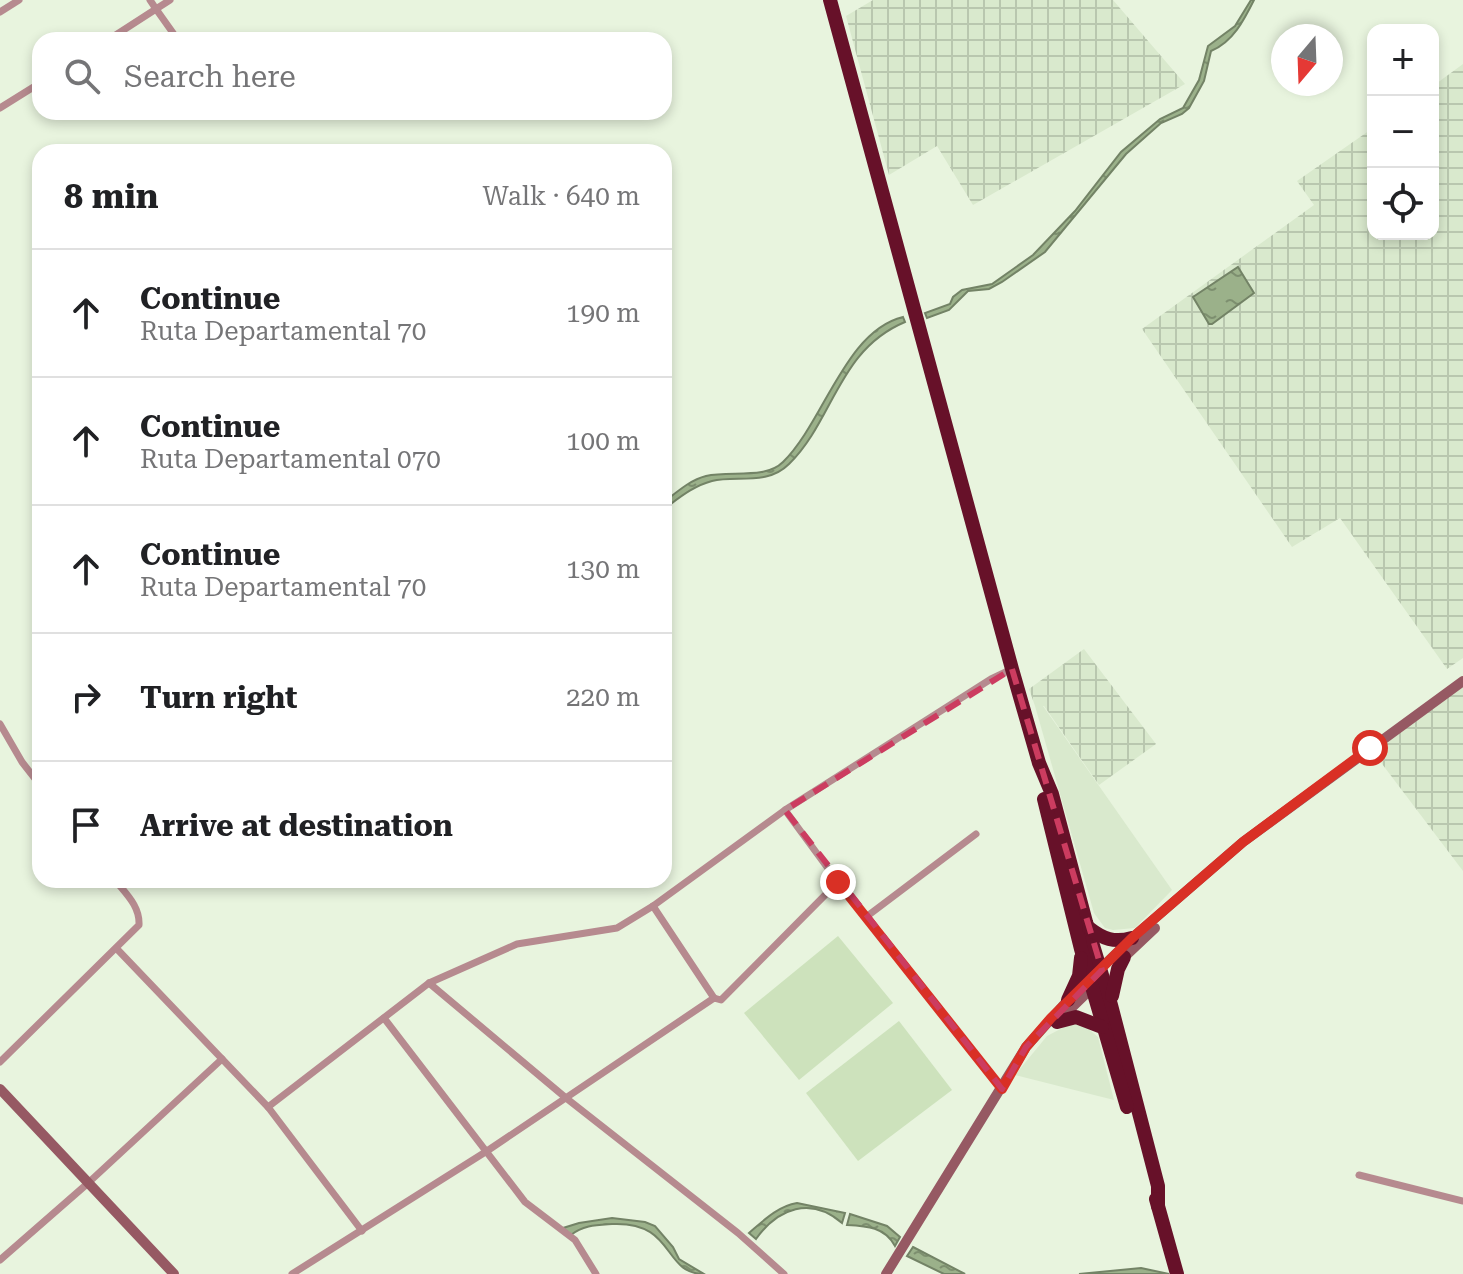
<!DOCTYPE html>
<meta charset="utf-8">
<style>
:root{--surface:#fff;--page:#f6f6f6;--text:#202124;--muted:#757577;--line:#e0e0e0}
body{margin:0;font-family:"Roboto Serif",serif;background:var(--page);color:var(--text)}
.controls{position:absolute;right:24px;top:24px;display:grid;overflow:hidden;border-radius:16px;box-shadow:0 4px 12px #0003}
.controls button{width:72px;height:72px;display:grid;place-items:center;padding:0;border:0;border-bottom:2px solid var(--line);background:var(--surface);color:var(--text);font:40px sans-serif}
.compass{position:absolute;left:1271px;top:24px;width:72px;height:72px;border-radius:50%;background:var(--surface);box-shadow:0 4px 12px #0003;rotate:199deg}
.stop{position:absolute;width:24px;height:24px;margin:-18px;border:6px solid #d93025;border-radius:50%;background:#fff}
.stop.end{background:#d93025;border-color:#fff;box-shadow:0 2px 8px #0008}
.list{margin:0;padding:0;list-style:none}
h2{display:flex;justify-content:space-between;align-items:center;height:104px;margin:0;padding:0 32px;font-size:34px}
h2 small{font-size:26px;font-weight:400;color:var(--muted)}
.list li{display:grid;grid-template-columns:52px 1fr auto;gap:24px;align-items:center;box-sizing:border-box;height:128px;padding:0 32px;border-top:2px solid var(--line)}
.list b{display:block;font-size:30px;white-space:nowrap}
.list p{margin:0;font-size:26px;white-space:nowrap;color:var(--muted)}
.list em{font-size:26px;font-style:normal;color:var(--muted)}
.icon{flex:none;width:44px;height:44px;fill:none;stroke:currentColor;stroke-width:2;stroke-linecap:round;stroke-linejoin:round}
.map{position:relative;flex:none;width:1463px;height:1274px;overflow:hidden}
.search{position:absolute;background:var(--surface);box-shadow:0 4px 12px #0003;left:32px;top:32px;width:640px;height:88px;display:flex;align-items:center;gap:20px;box-sizing:border-box;padding:0 28px;border-radius:24px;color:var(--muted);font-size:30px}
.panel{position:absolute;background:var(--surface);box-shadow:0 4px 12px #0003;left:32px;top:144px;width:640px;height:744px;border-radius:24px}
.map>svg:first-child{display:block}
.built{fill:#d9e9cd}
.industrial{fill:url(#industrial-grid)}
.pitch{fill:#cde2bc}
.water{fill:url(#water-ripples);stroke:#738366;stroke-width:2}
.lines{fill:none;stroke-linecap:round;stroke-linejoin:round}
.street{stroke:#b68a8f;stroke-width:7}
.secondary{stroke:#965963;stroke-width:10}
.highway{stroke:#671129;stroke-width:14}
.route{stroke:#d93025;stroke-width:10}
.marked{fill:none;stroke:#cc3c60;stroke-width:6;stroke-dasharray:16 10;stroke-linejoin:round}
</style>
<div class="map">
<svg width="1463" height="1274" viewBox="0 0 1463 1274">
<defs>
<pattern id="industrial-grid" width="8" height="8" patternUnits="userSpaceOnUse" patternTransform="scale(2)"><rect width="8" height="8" fill="#d9e9cd"/><path d="M0 4h8M4 0v8" fill="none" stroke="#b9c7af"/></pattern>
<pattern id="water-ripples" width="26" height="14" patternUnits="userSpaceOnUse" patternTransform="scale(2)"><rect width="26" height="14" fill="#9bb18a"/><path d="M2 4q2-2 4 0t4 0M15 11q2-2 4 0t4 0" fill="none" stroke="#7d8f6f"/></pattern>
</defs>
<rect width="100%" height="100%" fill="#e8f4de"/>
<g class="built">
<path d="M1035 706H1043L1172 890 1135 928 1113 930 1105 928 1094 913Z"/>
<path d="M1072 1023 1085 1026 1098 1037 1114 1100 1015 1075 1047 1036Z"/>
</g>
<g class="industrial">
<path d="M873 0H1113L1185 84 973 205 937 146 889 175 846 16Z"/>
<path d="M1463 64V658L1447 669 1340 518 1292 547 1142 329 1314 205 1297 181 1373 128V234H1433V86Z"/>
<path d="M1084 649 1156 744 1099 785 1044 706H1035L1029 689Z"/>
<path d="M1463 686V871L1370 748Z"/>
</g>
<g class="pitch">
<path d="M838 936 893 1003 799 1080 744 1013Z"/>
<path d="M899 1021 952 1090 858 1161 806 1093Z"/>
</g>
<g class="water">
<path d="M1251 0H1254C1244 20 1233 42 1211 51L1204 81 1189 108 1182 114 1161 123 1126 154 1045 252 1002 282 989 289 968 291 949 310 927 318 925 313 950 304 953 297 962 290 992 284 1033 255 1075 211 1121 152 1160 119 1183 108 1199 80 1208 46 1235 26Z"/>
<path d="M1238 267 1254 293 1212 324H1209L1193 297Z"/>
<path d="M903 317 905 322C838 350 834 420 789 464 767 486 737 475 712 481 693 486 679 498 664 509V502C677 492 690 480 706 476 730 470 765 480 783 462 824 422 845 331 903 317Z"/>
<path d="M797 1203 845 1213 842 1223C811 1196 778 1208 756 1239L749 1233C763 1221 778 1206 797 1203Z"/>
<path d="M850 1214 887 1226 900 1237 895 1246C885 1227 867 1226 847 1225Z"/>
<path d="M612 1218 645 1222 655 1226 673 1247 679 1259 704 1274C662 1274 676 1221 612 1224 597 1225 583 1225 571 1235L563 1228 579 1223Z"/>
<path d="M913 1247 965 1274H944L907 1256Z"/>
<path d="M1141 1268 1169 1274H1079Z"/>
</g>
<g class="lines">
<g class="street">
<path d="M150 0 156 9 170 0"/>
<path d="M0 12 19 0"/>
<path d="M108 40 156 9 178 40"/>
<path d="M0 108 40 83"/>
<path d="M0 724 22 762 40 785"/>
<path d="M785 810 838 882 1002 1089"/>
<path d="M653 906 714 998"/>
<path d="M866 917 976 834"/>
<path d="M117 949 268 1107 362 1231"/>
<path d="M429 983 566 1098 738 1233 784 1274"/>
<path d="M384 1018 525 1202 575 1240 596 1274"/>
<path d="M0 1062 139 925C140 906 126 894 115 880"/>
<path d="M268 1107 429 983 517 944 617 928 653 906 785 810 991 679 1012 669"/>
<path d="M1359 1175 1463 1201"/>
<path d="M0 1260 87 1184 222 1059"/>
<path d="M292 1274 487 1151 714 998 721 1000 838 882"/>
</g>
<g class="secondary">
<path d="M1120 961 1155 928"/>
<path d="M1057 1022 1094 986"/>
<path d="M0 1089 174 1274"/>
<path d="M886 1274 1026 1047 1068 1000 1132 938 1243 842 1463 681"/>
</g>
<g class="highway">
<path d="M830 0 1012 669 1039 763 1052 794 1086 922 1111 1005 1158 1186V1206"/>
<path d="M1044 799 1081 949 1127 1107"/>
<path d="M1089 928C1103 939 1114 943 1132 938"/>
<path d="M1112 996 1118 969 1124 957"/>
<path d="M1068 1000 1079 976 1081 958"/>
<path d="M1057 1022 1076 1017 1102 1027"/>
<path d="M1156 1199 1177 1274"/>
</g>
</g>
<g class="lines">
<path class="route" d="M838 882 1002 1089 1026 1047 1051 1018 1132 938 1243 842 1370 748"/>
</g>
<path class="marked" d="M1012 669 1102 970 1026 1047 1002 1089 785 810Z"/>
</svg>
<div class="controls">
<button>+</button>
<button>−</button>
<button><svg class="icon" aria-label="locate" viewBox="0 0 24 24"><circle cx="12" cy="12" r="6"/><path d="M12 2v4M12 18v4M2 12h4M18 12h4"/></svg></button>
</div>
<svg class="compass" viewBox="-18 -18 36 36"><path d="M0-13l5 13h-10z" fill="#e53935"/><path d="M0 13l5-13h-10z" fill="#757577"/></svg>
<div class="stop" style="left:1370px;top:748px"></div>
<div class="stop end" style="left:838px;top:882px"></div>
<div class="search"><svg class="icon" aria-label="search" viewBox="0 0 24 24"><circle cx="10" cy="10" r="6"/><path d="M15 15l6 6"/></svg>Search here</div>
<section class="panel">
<h2>8 min<small>Walk · 640 m</small></h2>
<ul class="list">
<li><svg class="icon" aria-label="ahead" viewBox="0 0 24 24"><path d="M12 20V5M6 11l6-6 6 6"/></svg><div><b>Continue</b><p>Ruta Departamental 70</p></div><em>190 m</em></li>
<li><svg class="icon" aria-label="ahead" viewBox="0 0 24 24"><path d="M12 20V5M6 11l6-6 6 6"/></svg><div><b>Continue</b><p>Ruta Departamental 070</p></div><em>100 m</em></li>
<li><svg class="icon" aria-label="ahead" viewBox="0 0 24 24"><path d="M12 20V5M6 11l6-6 6 6"/></svg><div><b>Continue</b><p>Ruta Departamental 70</p></div><em>130 m</em></li>
<li><svg class="icon" aria-label="right" viewBox="0 0 24 24"><path d="M7 20v-9h11M14 6l5 5-5 5"/></svg><div><b>Turn right</b></div><em>220 m</em></li>
<li><svg class="icon" aria-label="arrive" viewBox="0 0 24 24"><path d="M6 21V4h12l-3 4 3 4H6"/></svg><div><b>Arrive at destination</b></div></li>
</ul>
</section>
</div>
